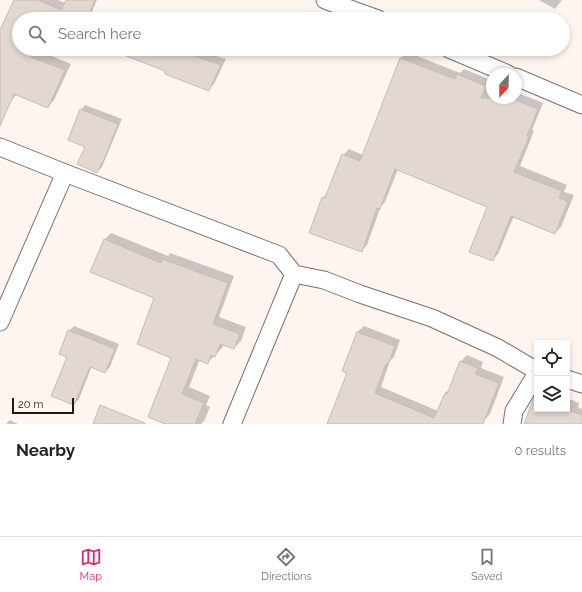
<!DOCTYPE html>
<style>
:root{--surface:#fff;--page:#f2f2f2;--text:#222;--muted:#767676;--line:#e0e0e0;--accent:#db2777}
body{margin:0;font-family:Raleway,sans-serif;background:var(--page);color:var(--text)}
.controls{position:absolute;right:12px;bottom:12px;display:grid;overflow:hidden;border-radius:0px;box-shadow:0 2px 6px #0003}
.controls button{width:36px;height:36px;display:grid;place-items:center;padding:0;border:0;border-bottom:1px solid var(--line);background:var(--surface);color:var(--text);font:20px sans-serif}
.compass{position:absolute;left:486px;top:68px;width:36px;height:36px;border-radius:50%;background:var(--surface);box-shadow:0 2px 6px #0003;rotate:202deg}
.scale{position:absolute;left:12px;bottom:10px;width:62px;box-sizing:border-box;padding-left:4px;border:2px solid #201c1a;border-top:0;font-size:11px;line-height:14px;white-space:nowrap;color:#201c1a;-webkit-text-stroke:3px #fef4f0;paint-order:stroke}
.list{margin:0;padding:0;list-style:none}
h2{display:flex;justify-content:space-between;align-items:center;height:52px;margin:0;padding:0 16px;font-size:17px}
h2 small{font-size:13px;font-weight:400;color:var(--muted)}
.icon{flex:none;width:22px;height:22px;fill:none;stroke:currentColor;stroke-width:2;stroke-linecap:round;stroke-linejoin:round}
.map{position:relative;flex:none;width:582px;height:424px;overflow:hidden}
.search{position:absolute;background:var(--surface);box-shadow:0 2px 6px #0003;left:12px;right:12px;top:12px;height:44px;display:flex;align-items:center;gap:10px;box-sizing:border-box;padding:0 14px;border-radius:22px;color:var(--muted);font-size:15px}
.sheet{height:112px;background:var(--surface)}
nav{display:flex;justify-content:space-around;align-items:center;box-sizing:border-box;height:56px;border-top:1px solid var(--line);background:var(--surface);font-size:11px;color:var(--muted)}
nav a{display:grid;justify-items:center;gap:2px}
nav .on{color:var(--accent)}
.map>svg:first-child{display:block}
.shadow{fill:#0003}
.building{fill:#e2d7d1;stroke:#c7bcb6}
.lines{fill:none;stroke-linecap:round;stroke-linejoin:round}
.street-casing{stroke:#7a6f6b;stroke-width:19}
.street{stroke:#fff;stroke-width:17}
</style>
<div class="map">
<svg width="582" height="424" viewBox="0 0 582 424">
<rect width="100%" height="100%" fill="#fef4f0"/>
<g class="shadow">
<path d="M14 0H58L65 3 67 0H97L89 19H19V49H37V50L71 64 54 100 48 107 17 94 11 101 0 96V32Z"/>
<path d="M539 0H562L555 9Z"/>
<path d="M125 16 136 19H122Z"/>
<path d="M141 16 150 19H137Z"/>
<path d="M111 49H194L226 59 214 84 209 89 167 71Z"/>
<path d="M407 52 460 73 464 69 491 80 492 98H516V92L543 103 532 130 534 131 520 166 567 185 564 192 574 195 561 227 555 233 514 216 498 254 492 260 489 207 398 169 385 202 381 206 367 245 361 251 323 198 328 192 343 155 349 149 363 155 401 58Z"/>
<path d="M85 105 122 119 102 167 97 172 86 146 81 110Z"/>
<path d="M111 233 168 256 170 253 234 276 219 317 246 327 241 341 234 348 224 344 222 348 208 362 200 359 189 387 210 396 206 405 210 407 204 421 201 424H167L173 357 155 298 104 240Z"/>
<path d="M74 326 119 344 110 367 105 372 92 366 79 399 74 404 69 331Z"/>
<path d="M364 326 400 340 394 357 390 361 381 387 438 411 445 393 451 388 461 361 467 355 483 362 481 368 504 377 490 414 480 424H328L348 372 357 332Z"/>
<path d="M537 396V409H567V398L579 403 578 407 582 409V417L579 424H525Z"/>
<path d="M10 420 18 424H6Z"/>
</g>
<g class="building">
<path d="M14 0H38L61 10 66 0H95L87 19H19V49H35L31 57 65 70 48 108 14 94 0 126V30Z"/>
<path d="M112 49H174L221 65 209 91 165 74V71L111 50Z"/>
<path d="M400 58 455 79 457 74 486 86 481 98H511L538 109 527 136 529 137 514 172 562 191 559 198 568 201 555 234 511 216 493 261 469 252 487 207 395 169 380 209 377 208 362 252 309 233 322 197 325 198 342 154 360 161Z"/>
<path d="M80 109 118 124 106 155 97 173 77 164 85 147 68 140Z"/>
<path d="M104 239 161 263 162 259 228 283 213 324 240 334 234 349 220 344 215 357 211 355 208 364 196 359 182 394 204 403 195 424H165L148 417 171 358 137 344 154 298 90 272Z"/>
<path d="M68 330 115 349 105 373 90 367 74 405 51 396 67 357 59 354Z"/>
<path d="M357 332 395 346 388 364H386L375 393 434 418 445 393 447 394 460 361 478 368 475 374 499 383 483 424H327L347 373 342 371Z"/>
<path d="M534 397 537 398V409H565L582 415V424H524Z"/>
<path d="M100 405 145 423V424H93Z"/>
</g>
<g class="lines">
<g class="street-casing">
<g id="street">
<path d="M325 0 378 19"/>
<path d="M449 49 508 74"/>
<path d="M516 77 582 105"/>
<path d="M0 147 65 173 279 255 294 274 324 280 360 294 432 318 498 348 537 371"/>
<path d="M0 322 65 173"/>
<path d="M567 379 582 384"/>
<path d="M232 424 294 274"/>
<path d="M512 424 514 411 537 373"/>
</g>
</g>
<use href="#street" class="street"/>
</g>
</svg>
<div class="controls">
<button><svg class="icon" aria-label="locate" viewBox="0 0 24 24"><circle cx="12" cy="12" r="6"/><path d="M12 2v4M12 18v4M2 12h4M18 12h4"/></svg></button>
<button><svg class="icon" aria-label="layers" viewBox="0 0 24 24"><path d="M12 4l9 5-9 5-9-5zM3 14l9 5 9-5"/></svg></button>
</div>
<svg class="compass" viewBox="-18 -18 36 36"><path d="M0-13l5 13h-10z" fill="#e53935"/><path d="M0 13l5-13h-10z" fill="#767676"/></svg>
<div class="scale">20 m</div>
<div class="search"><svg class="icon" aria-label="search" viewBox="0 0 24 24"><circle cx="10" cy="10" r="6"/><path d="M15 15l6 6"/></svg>Search here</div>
</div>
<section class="sheet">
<h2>Nearby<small>0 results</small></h2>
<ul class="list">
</ul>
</section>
<nav>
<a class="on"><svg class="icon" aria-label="map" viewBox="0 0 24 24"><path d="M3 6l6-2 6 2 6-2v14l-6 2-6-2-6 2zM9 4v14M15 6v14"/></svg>Map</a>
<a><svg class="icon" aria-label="directions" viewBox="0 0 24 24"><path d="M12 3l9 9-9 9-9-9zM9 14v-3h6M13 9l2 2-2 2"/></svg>Directions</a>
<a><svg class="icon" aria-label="saved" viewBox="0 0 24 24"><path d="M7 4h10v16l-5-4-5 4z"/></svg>Saved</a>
</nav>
